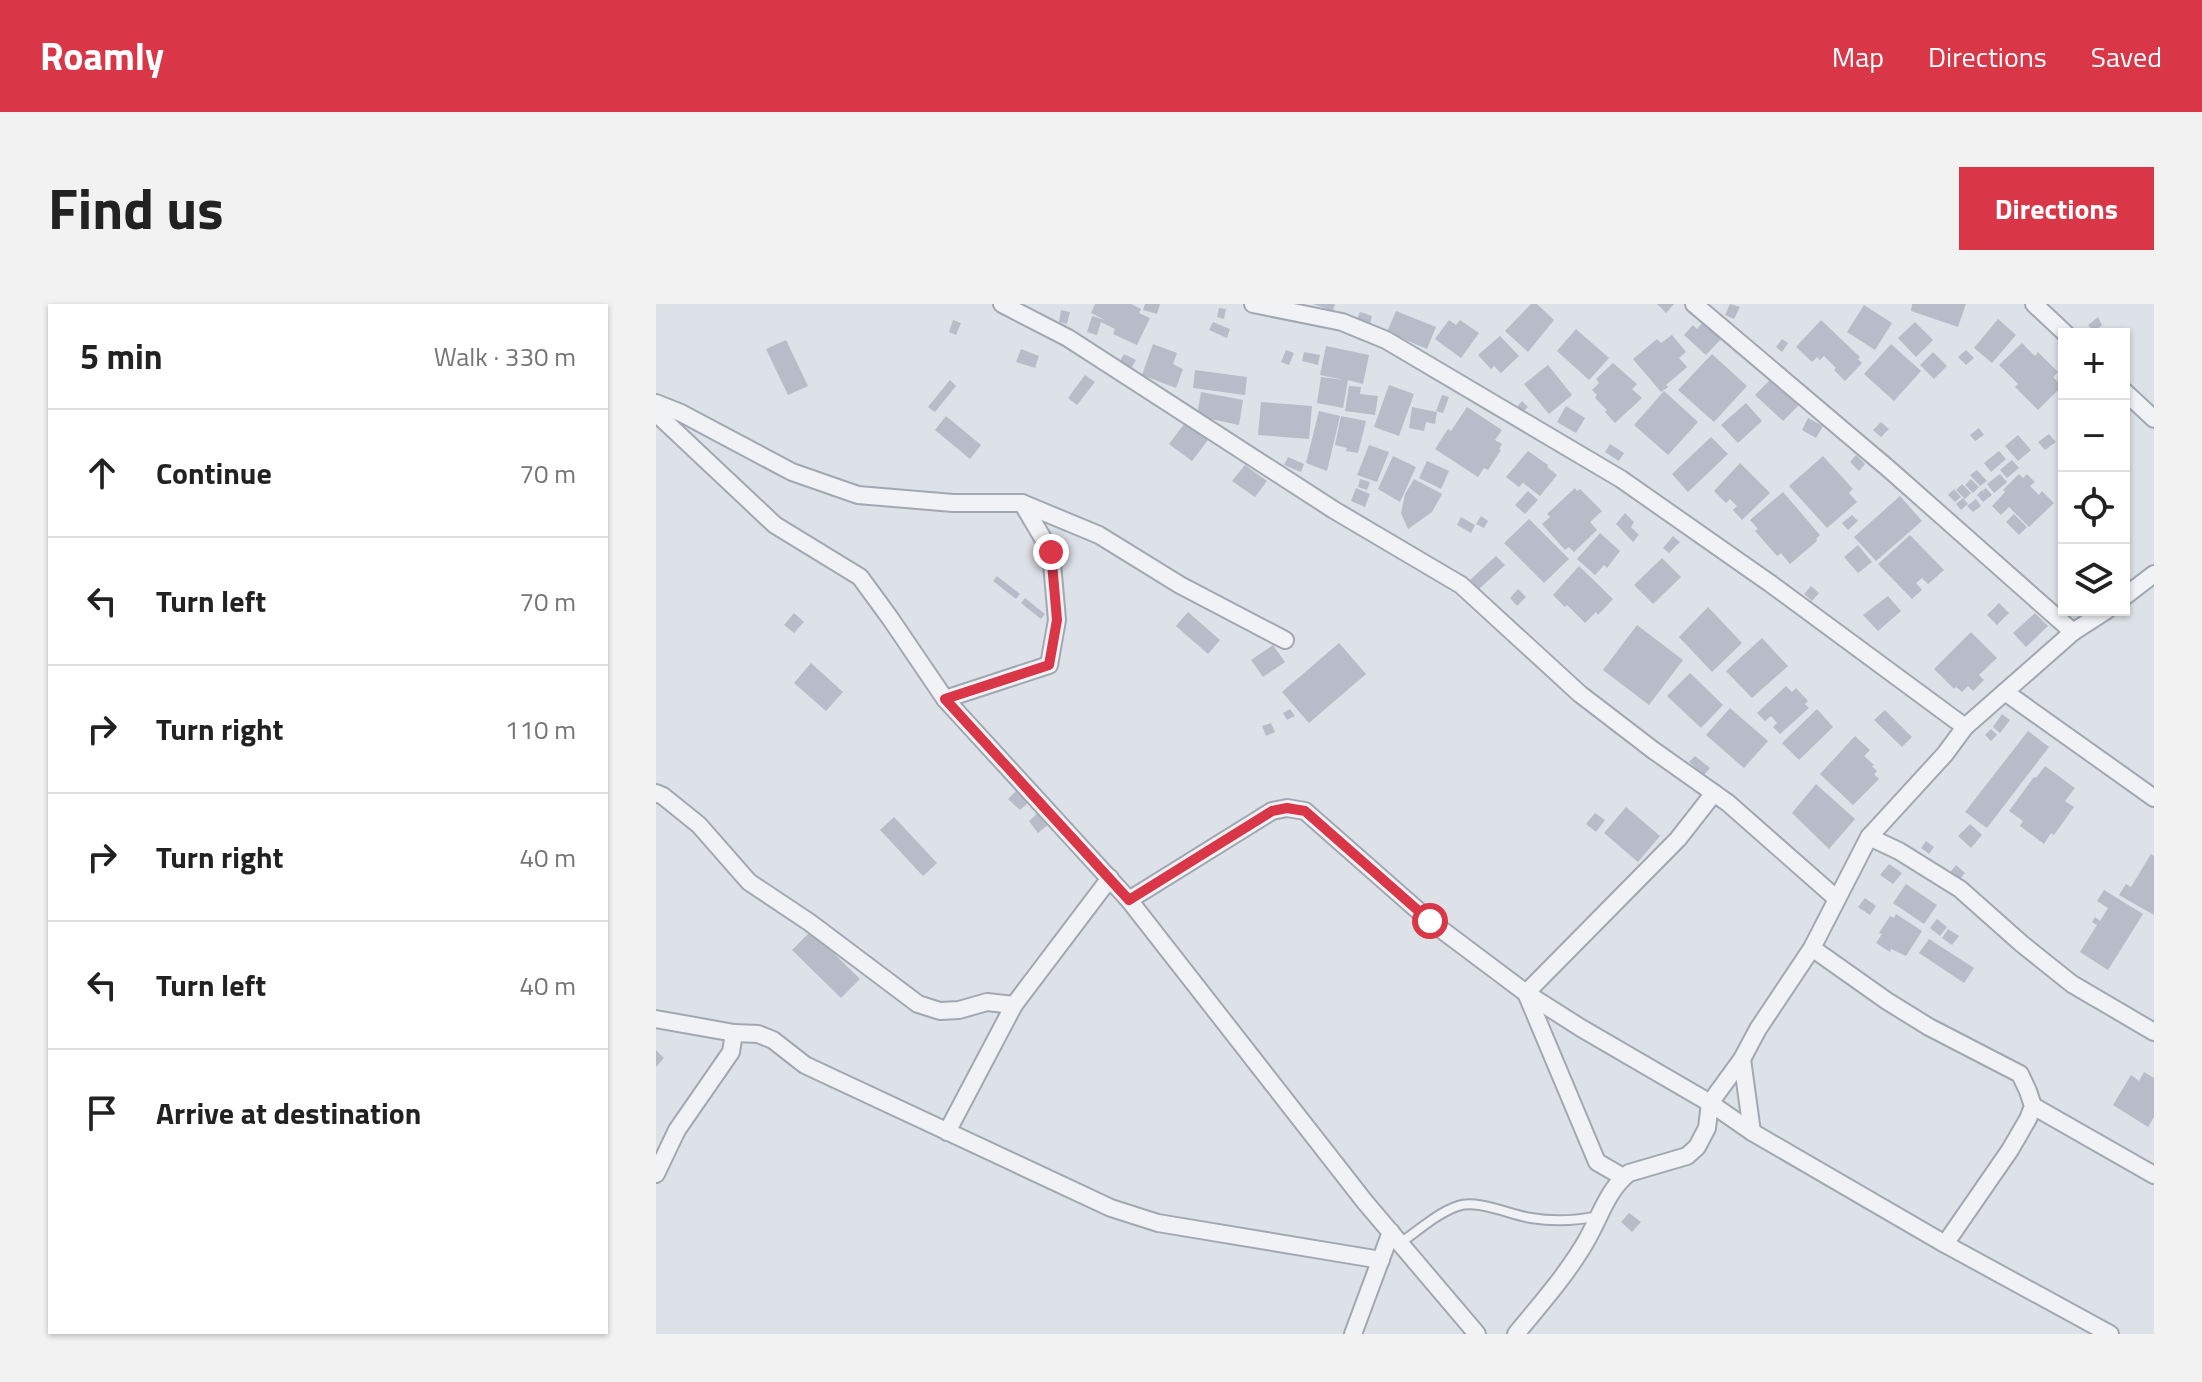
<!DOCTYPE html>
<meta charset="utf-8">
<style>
:root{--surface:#fff;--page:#f2f2f2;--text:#222;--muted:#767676;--line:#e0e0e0;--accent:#d93647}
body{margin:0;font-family:"Titillium Web",sans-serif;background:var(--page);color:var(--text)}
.controls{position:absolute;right:24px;top:24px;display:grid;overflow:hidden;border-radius:0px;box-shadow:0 2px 6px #0004}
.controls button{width:72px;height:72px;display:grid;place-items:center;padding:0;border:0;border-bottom:2px solid var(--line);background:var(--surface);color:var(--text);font:40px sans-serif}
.stop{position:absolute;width:24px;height:24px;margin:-18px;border:6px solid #d93647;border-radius:50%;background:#fff}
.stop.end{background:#d93647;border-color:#fff;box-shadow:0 2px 8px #0008}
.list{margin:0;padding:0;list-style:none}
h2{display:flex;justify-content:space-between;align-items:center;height:104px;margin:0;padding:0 32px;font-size:34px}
h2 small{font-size:26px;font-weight:400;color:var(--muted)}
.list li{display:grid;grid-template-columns:52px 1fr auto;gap:24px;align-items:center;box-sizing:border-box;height:128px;padding:0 32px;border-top:2px solid var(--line)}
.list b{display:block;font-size:30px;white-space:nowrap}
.list em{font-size:26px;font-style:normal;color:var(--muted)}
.icon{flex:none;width:44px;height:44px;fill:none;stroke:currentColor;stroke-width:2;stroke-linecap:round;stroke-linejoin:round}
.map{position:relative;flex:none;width:1498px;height:1030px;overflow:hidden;border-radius:0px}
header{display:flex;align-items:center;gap:48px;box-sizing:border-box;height:112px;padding:0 40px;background:var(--accent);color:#fff}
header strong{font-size:38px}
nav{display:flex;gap:44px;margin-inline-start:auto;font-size:28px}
.intro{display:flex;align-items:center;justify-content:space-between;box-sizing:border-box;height:192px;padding:0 48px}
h1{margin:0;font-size:56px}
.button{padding:20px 36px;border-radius:0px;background:var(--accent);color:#fff;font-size:28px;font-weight:700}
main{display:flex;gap:48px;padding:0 48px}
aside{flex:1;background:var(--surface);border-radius:0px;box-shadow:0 2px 6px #0004}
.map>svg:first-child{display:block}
.building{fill:#b7bcc8}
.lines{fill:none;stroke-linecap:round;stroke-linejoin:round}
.service-casing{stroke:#a2a8b2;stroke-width:12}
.minor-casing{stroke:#a2a8b2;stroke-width:20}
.service{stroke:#f0f2f6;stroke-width:8}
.minor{stroke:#f0f2f6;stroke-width:16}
.route{stroke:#d93647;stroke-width:10}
</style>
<header>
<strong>Roamly</strong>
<nav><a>Map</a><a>Directions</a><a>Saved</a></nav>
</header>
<div class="intro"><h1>Find us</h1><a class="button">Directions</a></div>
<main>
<aside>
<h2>5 min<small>Walk · 330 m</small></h2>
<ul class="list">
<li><svg class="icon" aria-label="ahead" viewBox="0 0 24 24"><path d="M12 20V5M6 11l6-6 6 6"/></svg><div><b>Continue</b></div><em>70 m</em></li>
<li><svg class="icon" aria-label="left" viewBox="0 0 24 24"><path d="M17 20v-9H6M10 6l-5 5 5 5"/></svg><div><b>Turn left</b></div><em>70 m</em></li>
<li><svg class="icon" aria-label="right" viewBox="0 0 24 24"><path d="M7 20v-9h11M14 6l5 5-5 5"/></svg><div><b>Turn right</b></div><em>110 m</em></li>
<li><svg class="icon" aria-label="right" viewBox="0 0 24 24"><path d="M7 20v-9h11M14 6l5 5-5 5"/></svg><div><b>Turn right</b></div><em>40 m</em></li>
<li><svg class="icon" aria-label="left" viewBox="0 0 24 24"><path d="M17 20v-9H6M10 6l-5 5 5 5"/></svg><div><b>Turn left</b></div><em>40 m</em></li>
<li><svg class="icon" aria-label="arrive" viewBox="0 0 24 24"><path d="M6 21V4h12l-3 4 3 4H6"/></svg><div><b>Arrive at destination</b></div></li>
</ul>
</aside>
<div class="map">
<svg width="1498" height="1030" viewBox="0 0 1498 1030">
<rect width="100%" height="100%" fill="#dde1e8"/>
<g class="building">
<path d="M439 0H475L485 5 483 9 494 14 481 41 457 30 459 25 445 18 441 31 431 28 436 12 449 16 435 9Z"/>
<path d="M489 0H504L501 10 487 6Z"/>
<path d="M657 0H679L677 7Z"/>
<path d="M875 0H881L898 16 872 48 849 27Z"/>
<path d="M1001 0H1018L1010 9Z"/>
<path d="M1074 0 1084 3 1078 15 1069 11Z"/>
<path d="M1256 0H1310L1302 23 1255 7Z"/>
<path d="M1208 1 1236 19 1219 46 1191 28Z"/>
<path d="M563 4 570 5 568 15 561 13Z"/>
<path d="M405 6 414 8 411 20 403 18Z"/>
<path d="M740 7 780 23 771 45 731 28Z"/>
<path d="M704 8 716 12 714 20 701 15Z"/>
<path d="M1442 13 1446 21 1438 28 1432 21Z"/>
<path d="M1342 15 1360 31 1336 59 1318 44Z"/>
<path d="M297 16 305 19 300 31 293 28Z"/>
<path d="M793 16 800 21 804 16 823 29 805 54 779 35Z"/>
<path d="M1165 16 1204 53 1202 55 1206 59 1189 77 1178 66 1180 64 1168 52 1164 56 1161 53 1156 58 1140 43Z"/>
<path d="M557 18 574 25 571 34 553 26Z"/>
<path d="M1047 18 1065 35 1050 51 1028 31 1037 21 1041 25Z"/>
<path d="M1259 18 1277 36 1260 53 1242 34Z"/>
<path d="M920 25 953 54 933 76 901 47Z"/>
<path d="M1016 31 1030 48 1023 54 1031 63 1010 81 1012 83 1005 88 977 55 1001 35 1005 39Z"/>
<path d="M844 32 863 52 845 69 838 62 835 65 822 51Z"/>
<path d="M1126 35 1132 39 1126 48 1120 43Z"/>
<path d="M130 36 152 82 132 91 110 45Z"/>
<path d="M1366 39 1379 52 1382 48 1402 68 1397 73 1406 82 1382 106 1359 83 1362 80 1343 61Z"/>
<path d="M497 40 521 49 517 60 527 65 520 84 486 71Z"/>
<path d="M1235 40 1265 67 1238 97 1208 70Z"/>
<path d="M670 42 713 51 707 80 692 76 687 104 661 99 665 73 688 76 664 71Z"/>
<path d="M365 45 383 52 379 64 360 58Z"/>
<path d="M630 46 638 49 633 61 625 58Z"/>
<path d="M1310 46 1318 54 1310 61 1302 53Z"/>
<path d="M648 48 664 51 662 61 646 57Z"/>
<path d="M1277 48 1291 62 1278 75 1264 61Z"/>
<path d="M468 50 480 56 475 65 463 59Z"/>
<path d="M1056 50 1091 82 1058 118 1022 86Z"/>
<path d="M957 59 981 80 976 85 986 94 959 119 949 108 951 106 939 94 941 91 936 86 943 79 940 75Z"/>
<path d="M892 61 916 91 893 110 868 80Z"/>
<path d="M539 66 591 73 589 91 537 84Z"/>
<path d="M429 71 439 78 421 101 412 94Z"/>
<path d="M1117 73 1145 99 1127 117 1099 91Z"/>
<path d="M294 76 300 82 279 108 272 103Z"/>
<path d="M733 81 758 90 743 132 718 123Z"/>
<path d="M693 82 705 83 704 90 722 92 719 111 689 107Z"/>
<path d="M1008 87 1042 118 1012 151 978 121Z"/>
<path d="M545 88 587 96 583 121 541 112Z"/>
<path d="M786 91 793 93 787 109 780 107Z"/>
<path d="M866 97 872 103 866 109 860 104Z"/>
<path d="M605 98 656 102 653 135 602 131Z"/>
<path d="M1090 99 1106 117 1082 139 1065 121Z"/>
<path d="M910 102 929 114 920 129 901 118Z"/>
<path d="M756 103 781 108 779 120 770 118 768 127 753 124Z"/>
<path d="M811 103 846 126 839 136 846 140 843 145 845 146 832 166 828 164 822 173 779 145 792 125 795 127Z"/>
<path d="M663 107 684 112 671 167 650 159Z"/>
<path d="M290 112 325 141 314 155 279 126Z"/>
<path d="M685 112 710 117 702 149 690 147 691 144 679 141Z"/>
<path d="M1152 114 1167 122 1160 134 1146 126Z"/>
<path d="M1225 118 1233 125 1225 133 1217 126Z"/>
<path d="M529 119 552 136 536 157 513 140Z"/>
<path d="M1323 124 1328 131 1319 137 1314 131Z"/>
<path d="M1393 130 1400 138 1389 146 1382 138Z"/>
<path d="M1362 131 1375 146 1362 157 1349 142Z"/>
<path d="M1055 133 1072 150 1032 188 1016 170Z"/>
<path d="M954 140 968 149 963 157 949 148Z"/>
<path d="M713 141 733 148 721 178 701 171Z"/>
<path d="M872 147 892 161 891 163 901 171 884 192 867 179 863 183 850 173Z"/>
<path d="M1343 147 1350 155 1335 168 1328 159Z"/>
<path d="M1200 151 1209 160 1203 167 1194 158Z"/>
<path d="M737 152 760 163 744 198 722 185Z"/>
<path d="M1167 152 1197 185 1193 189 1201 198 1171 224 1133 182Z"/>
<path d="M632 153 648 160 645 168 628 161Z"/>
<path d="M1356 156 1363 164 1351 174 1344 166Z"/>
<path d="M771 157 793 167 785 185 763 174Z"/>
<path d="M1084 159 1114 189 1086 216 1077 206 1081 202 1074 195 1070 199 1058 187Z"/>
<path d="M589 161 611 177 599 193 576 177Z"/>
<path d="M1321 166 1331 177 1324 182 1314 171Z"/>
<path d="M1344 170 1351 178 1338 189 1331 180Z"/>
<path d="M1363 170 1367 174 1371 170 1379 178 1374 182 1383 191 1386 187 1398 199 1373 223 1353 203 1345 211 1336 202 1349 188 1347 186Z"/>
<path d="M704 175 714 178 711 186 702 183Z"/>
<path d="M758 175 786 190 776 208 752 225 745 209 749 190Z"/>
<path d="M1315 175 1323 183 1317 189 1309 181Z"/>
<path d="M1306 180 1315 189 1309 195 1300 186Z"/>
<path d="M700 184 714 190 709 203 695 197Z"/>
<path d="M919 184 921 187 924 185 946 207 934 218 941 226 918 248 913 243 909 246 886 220 894 213 891 210Z"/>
<path d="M1330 184 1336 191 1327 198 1321 191 1326 186 1329 189 1327 186Z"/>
<path d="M1298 185 1305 193 1299 198 1292 191Z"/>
<path d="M872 187 882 196 869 210 859 201Z"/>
<path d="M1127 188 1164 231 1160 235 1161 237 1134 260 1125 249 1121 252 1099 227 1102 225 1094 216Z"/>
<path d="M1244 192 1266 217 1220 257 1198 233Z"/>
<path d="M1307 194 1312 200 1305 206 1300 200Z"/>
<path d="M1320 195 1325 202 1317 208 1311 202Z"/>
<path d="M969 209 978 218 975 223 983 231 977 238 960 220Z"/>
<path d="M1358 210 1371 223 1363 231 1350 218Z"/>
<path d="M1196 211 1202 217 1192 226 1186 219Z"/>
<path d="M825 212 832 217 828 224 820 220Z"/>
<path d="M805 213 819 221 815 229 801 221Z"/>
<path d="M873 215 913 255 888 279 848 239Z"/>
<path d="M944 229 964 247 951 264 948 261 939 271 921 255Z"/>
<path d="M1254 231 1288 266 1272 280 1266 274 1260 279 1266 286 1256 295 1222 260Z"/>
<path d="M1017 232 1024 238 1013 249 1007 244Z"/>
<path d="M1202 241 1216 258 1202 269 1188 253Z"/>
<path d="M840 252 849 261 823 285 814 276Z"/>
<path d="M1006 254 1025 273 997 300 978 281Z"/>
<path d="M923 262 957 295 942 311 940 308 929 319 911 301 909 303 897 291Z"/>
<path d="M341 272 364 290 360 295 337 277Z"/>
<path d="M1155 282 1163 289 1156 297 1148 290Z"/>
<path d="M862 285 870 293 861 302 854 294Z"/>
<path d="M1232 292 1245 307 1222 327 1207 311Z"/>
<path d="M369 294 389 310 385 315 365 299Z"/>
<path d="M1343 299 1353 309 1341 321 1331 311Z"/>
<path d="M1052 303 1086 339 1056 368 1023 333Z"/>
<path d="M532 308 564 336 552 350 520 322Z"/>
<path d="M138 309 148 318 138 329 128 321Z"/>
<path d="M1379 309 1392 322 1370 343 1357 329Z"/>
<path d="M981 321 1027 356 993 401 947 366Z"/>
<path d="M1315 328 1341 354 1323 371 1328 376 1317 387 1312 382 1306 388 1300 383 1298 385 1278 365Z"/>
<path d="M1106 334 1132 362 1096 394 1070 367Z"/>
<path d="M683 339 710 370 653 419 626 388Z"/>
<path d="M617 341 629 358 607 373 595 356Z"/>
<path d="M155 359 187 388 170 407 138 379Z"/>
<path d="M1034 369 1067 401 1045 424 1011 392Z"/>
<path d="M1130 382 1136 388 1140 384 1152 397 1149 400 1153 404 1124 430 1117 423 1121 419 1115 412 1109 417 1101 409Z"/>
<path d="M1074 404 1112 437 1088 464 1050 431Z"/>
<path d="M634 405 639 412 631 416 627 409Z"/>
<path d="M1161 405 1177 423 1143 456 1126 439Z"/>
<path d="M1229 406 1256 433 1246 443 1218 416Z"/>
<path d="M1346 410 1354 416 1344 429 1337 423Z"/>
<path d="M615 419 619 428 610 432 606 422Z"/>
<path d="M1335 425 1341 431 1335 437 1329 431Z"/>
<path d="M1372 427 1393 443 1331 524 1309 508Z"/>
<path d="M1199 432 1214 446 1208 452 1218 461 1216 462 1221 467 1218 470 1223 475 1197 501 1164 470Z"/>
<path d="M1039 452 1054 464 1048 471 1033 458Z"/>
<path d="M1389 462 1419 484 1409 497 1418 503 1398 531 1395 529 1388 540 1364 522 1367 517 1353 507 1378 473 1380 474Z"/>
<path d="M1160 480 1199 515 1173 545 1136 509Z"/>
<path d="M360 487 373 498 364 506 352 495Z"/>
<path d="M970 503 1004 532 982 558 948 529Z"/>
<path d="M382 509 392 521 382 529 373 517Z"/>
<path d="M939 509 949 516 940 528 930 520Z"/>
<path d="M238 513 281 559 267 572 224 526Z"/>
<path d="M1314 520 1326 531 1315 544 1302 532Z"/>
<path d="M1270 537 1278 543 1273 550 1265 544Z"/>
<path d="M1495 550 1498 552V611L1463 591 1470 580 1475 583Z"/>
<path d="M1233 560 1246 569 1237 580 1224 571Z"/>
<path d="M1300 561 1309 569 1301 579 1292 571Z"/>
<path d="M1250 580 1281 601 1268 620 1237 599Z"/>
<path d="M1448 586 1487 610 1452 666 1424 648 1441 621 1436 618 1439 613 1444 617 1452 604 1441 597Z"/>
<path d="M1209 594 1220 602 1214 611 1202 603Z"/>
<path d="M1240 610 1266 627 1250 652 1235 645 1234 648 1220 639 1226 630 1223 629 1234 612 1238 614Z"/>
<path d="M1281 615 1291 623 1284 632 1274 624Z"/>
<path d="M1292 625 1303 632 1296 641 1286 634Z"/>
<path d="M155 627 204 675 185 694 136 646Z"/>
<path d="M1273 635 1318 664 1308 679 1263 649Z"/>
<path d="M0 746 8 754 0 763Z"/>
<path d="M1488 768 1498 774V813L1492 823 1457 801 1475 771 1483 777Z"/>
<path d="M973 909 985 918 976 928 965 918Z"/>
</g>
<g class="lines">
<g class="service-casing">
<path id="service" d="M744 939C762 927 781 909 802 902 821 895 855 911 875 914 899 918 919 917 943 912"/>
</g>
<g class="minor-casing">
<g id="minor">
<path d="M346 0 412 34 678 206 805 281 924 390 997 446 1072 499 1181 595"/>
<path d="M597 0 686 18 730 36 965 175 1115 280 1309 423"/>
<path d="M1038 0 1234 166 1417 328"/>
<path d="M1378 0 1410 30"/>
<path d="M1468 87 1498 115"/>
<path d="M0 99 25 109 136 168 202 191 297 199H366L443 231 524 281 629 336"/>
<path d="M0 109 119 221 204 273 234 314 289 395 473 596 709 898 821 1030"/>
<path d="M1468 293 1498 270"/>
<path d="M1349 388 1498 494"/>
<path d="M289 395 393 361 401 316 395 248 366 199"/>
<path d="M0 489 7 492 43 521 93 578 153 618 262 700 284 707 303 706 331 698 358 701"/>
<path d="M1213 533 1243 547 1304 585 1366 640 1416 680 1498 728"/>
<path d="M473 596 616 507 631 504 649 507 774 617 870 689 925 724 1054 799 1096 828 1289 940 1454 1030"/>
<path d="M1156 644 1231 697 1273 723 1364 770 1372 787 1377 802 1372 815 1354 846 1289 940"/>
<path d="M0 715 78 729 75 748 21 826 0 870"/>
<path d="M78 729 102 730 117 736 149 761 455 904 502 919 725 956"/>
<path d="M1086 755 1096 828"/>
<path d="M1377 802 1498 871"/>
<path d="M291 828 358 701 454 574"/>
<path d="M967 873 941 858 870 689 1022 535 1058 489"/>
<path d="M697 1030 735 928"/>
<path d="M860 1030C883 1002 907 975 926 944 942 920 950 886 973 869L1031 852 1041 843 1051 824 1054 799 1086 755 1102 725 1156 644 1213 533 1289 450 1309 423 1417 328 1451 306"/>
</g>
</g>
<use href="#service" class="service"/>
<use href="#minor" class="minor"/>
</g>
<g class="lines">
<path class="route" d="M395 248 401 316 393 361 289 395 473 596 616 507 631 504 649 507 774 617"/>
</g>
</svg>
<div class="controls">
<button>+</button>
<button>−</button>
<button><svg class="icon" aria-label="locate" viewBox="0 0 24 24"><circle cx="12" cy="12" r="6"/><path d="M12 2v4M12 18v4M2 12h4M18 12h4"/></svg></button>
<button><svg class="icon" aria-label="layers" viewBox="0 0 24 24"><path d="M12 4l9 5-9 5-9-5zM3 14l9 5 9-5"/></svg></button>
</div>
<div class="stop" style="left:774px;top:617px"></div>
<div class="stop end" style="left:395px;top:248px"></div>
</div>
</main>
